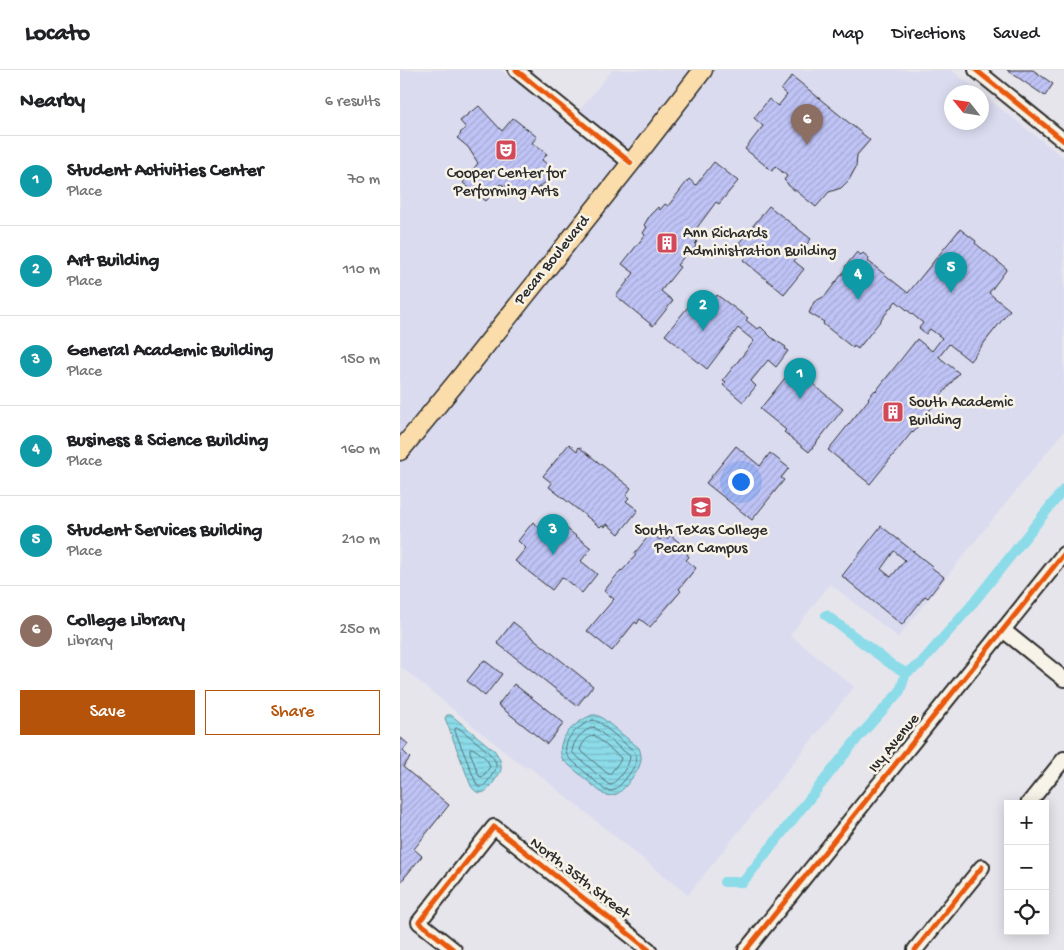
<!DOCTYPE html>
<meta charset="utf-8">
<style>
:root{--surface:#fff;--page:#f6f6f6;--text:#202124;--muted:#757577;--line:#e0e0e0;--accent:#b45309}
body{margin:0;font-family:"Gochi Hand",sans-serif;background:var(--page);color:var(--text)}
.controls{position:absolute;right:15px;bottom:15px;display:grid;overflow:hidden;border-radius:0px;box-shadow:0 2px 12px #0003}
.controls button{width:45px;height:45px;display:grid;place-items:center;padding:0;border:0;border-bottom:1px solid var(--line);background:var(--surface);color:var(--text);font:25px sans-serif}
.compass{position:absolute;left:544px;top:15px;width:45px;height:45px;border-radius:50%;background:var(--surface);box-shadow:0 2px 12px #0003;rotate:300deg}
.you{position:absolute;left:340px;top:411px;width:18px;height:18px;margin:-12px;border:4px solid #fff;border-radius:50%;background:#1a73e8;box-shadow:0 0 0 8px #1a73e833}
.badge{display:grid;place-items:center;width:32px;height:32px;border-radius:50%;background:var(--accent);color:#fff;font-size:16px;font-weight:700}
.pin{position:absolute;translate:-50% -41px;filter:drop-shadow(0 1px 2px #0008)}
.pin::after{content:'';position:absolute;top:26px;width:18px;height:15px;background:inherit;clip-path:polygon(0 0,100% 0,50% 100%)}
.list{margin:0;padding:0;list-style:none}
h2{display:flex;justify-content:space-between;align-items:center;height:65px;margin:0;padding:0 20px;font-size:21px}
h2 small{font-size:16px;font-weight:400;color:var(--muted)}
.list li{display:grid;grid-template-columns:32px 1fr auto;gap:15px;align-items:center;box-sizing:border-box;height:90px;padding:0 20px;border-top:1px solid var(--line)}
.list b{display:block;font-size:19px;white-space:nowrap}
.list p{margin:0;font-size:16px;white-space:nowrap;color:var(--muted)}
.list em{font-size:16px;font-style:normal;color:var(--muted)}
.actions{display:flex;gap:10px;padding:15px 20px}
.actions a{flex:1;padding:11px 0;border:1px solid var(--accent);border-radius:0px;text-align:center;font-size:18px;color:var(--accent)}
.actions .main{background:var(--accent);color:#fff}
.icon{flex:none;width:28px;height:28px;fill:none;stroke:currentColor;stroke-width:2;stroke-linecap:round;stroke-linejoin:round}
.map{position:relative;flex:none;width:664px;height:880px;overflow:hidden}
header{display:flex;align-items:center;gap:30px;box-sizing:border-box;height:70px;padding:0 25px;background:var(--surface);border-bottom:1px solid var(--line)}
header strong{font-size:24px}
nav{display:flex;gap:28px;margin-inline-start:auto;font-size:18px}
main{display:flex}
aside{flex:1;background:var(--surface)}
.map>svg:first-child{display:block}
.built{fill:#dadbef}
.water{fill:url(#water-rules);stroke:#65959d}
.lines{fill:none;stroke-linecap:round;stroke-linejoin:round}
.shore{stroke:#527177;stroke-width:1}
.canal{stroke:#8cdbe9;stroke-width:10}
.building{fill:url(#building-hatch);stroke:#2b2b2b;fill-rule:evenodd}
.minor-casing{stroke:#2b2b2b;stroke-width:18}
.major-casing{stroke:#2b2b2b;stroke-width:21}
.minor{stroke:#f7f3e8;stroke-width:14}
.major{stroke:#fbddab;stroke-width:18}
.cycleway-casing{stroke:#f7f3e8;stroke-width:8}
.cycleway{stroke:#e8590c;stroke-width:5}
.labels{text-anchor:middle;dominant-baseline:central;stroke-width:5;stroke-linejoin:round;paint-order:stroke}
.poi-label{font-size:16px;fill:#2b2b2b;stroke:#f7f3e8}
.street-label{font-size:16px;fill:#2b2b2b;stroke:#f7f3e8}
</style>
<header>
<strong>Locato</strong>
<nav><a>Map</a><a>Directions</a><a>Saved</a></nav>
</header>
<main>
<aside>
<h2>Nearby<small>6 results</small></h2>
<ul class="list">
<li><span class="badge" style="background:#0f9aa8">1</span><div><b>Student Activities Center</b><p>Place</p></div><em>70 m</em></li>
<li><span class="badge" style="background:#0f9aa8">2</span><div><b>Art Building</b><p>Place</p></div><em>110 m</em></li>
<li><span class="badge" style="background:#0f9aa8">3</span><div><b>General Academic Building</b><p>Place</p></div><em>150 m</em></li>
<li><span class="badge" style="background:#0f9aa8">4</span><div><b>Business &amp; Science Building</b><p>Place</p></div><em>160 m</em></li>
<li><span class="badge" style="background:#0f9aa8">5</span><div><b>Student Services Building</b><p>Place</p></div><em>210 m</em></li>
<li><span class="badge" style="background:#8d6e63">6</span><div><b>College Library</b><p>Library</p></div><em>250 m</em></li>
</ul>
<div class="actions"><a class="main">Save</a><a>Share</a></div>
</aside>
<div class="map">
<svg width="664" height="880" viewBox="0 0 664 880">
<defs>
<pattern id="water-rules" width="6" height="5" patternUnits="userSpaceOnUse" patternTransform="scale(1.25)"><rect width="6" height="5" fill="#8cdbe9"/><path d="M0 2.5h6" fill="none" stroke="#79bcc8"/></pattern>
<pattern id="building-hatch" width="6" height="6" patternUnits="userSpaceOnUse" patternTransform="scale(1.25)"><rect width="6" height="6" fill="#bfc3f5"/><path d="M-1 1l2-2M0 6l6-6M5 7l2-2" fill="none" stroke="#a4a8d2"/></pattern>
</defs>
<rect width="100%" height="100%" fill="#e6e5ec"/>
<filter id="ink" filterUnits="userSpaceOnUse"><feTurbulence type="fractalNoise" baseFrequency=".02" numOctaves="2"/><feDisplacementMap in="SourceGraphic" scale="10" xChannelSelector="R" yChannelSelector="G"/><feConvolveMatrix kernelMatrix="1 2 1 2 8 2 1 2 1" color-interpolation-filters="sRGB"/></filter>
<g filter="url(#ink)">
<path class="built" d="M0 0H101L169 53 212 0H551L580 22H552V52H582V24L664 88V361L498 567 430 514 390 565 454 617 288 825 128 696 125 698 0 596Z"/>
<g class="water">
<path d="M47 645H51L95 681C98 686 101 690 101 696 102 701 98 706 95 710 89 720 80 730 71 716L45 648Z"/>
<path d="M192 645H196L201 647 239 678C241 683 242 689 240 694 239 699 235 704 232 708 224 718 217 730 203 724L163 690C153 670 175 652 192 645Z"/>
</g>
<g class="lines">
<g class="shore">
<path d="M193 650 199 652 234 681C236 685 237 688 236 693 232 701 220 718 212 721L205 720 168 687C159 671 179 655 193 650Z"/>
<path d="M194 657 230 686C230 695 219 709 211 715L208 714 172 682C173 670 183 660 194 657Z"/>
<path d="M56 658H59C67 665 95 684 96 694 97 699 94 702 92 705 89 710 86 714 82 717H78L76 713 55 661Z"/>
<path d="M194 665 221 688 220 691 210 704H208L180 680C182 673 187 667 194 665Z"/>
<path d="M72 678C79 682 88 688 90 697L82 707 79 706 70 682V679Z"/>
</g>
<g class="canal">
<path d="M506 603 520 594 570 537 664 419"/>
<path d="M324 812H343L457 669 500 621 506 603 492 595 426 545"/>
</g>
</g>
<g class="building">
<path d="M607 0H633L653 14 645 26Z"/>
<path d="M392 6 470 70 457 85 456 97 449 110 441 118 429 122 416 137 395 120H394L388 115V114L384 110 387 106 375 96 372 101 345 79 363 56 354 48 369 29 378 36 387 25 381 20Z"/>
<path d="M79 36 102 61 113 48 137 67 132 73 147 84 142 90 148 95 147 96 157 102 149 110 138 118 131 120V123L122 124 118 123V121L100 114 86 131 63 113 78 93 68 77 57 68 61 64 60 63 66 58 60 51 73 40V41Z"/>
<path d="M314 92 338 111 319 134 316 132 296 159 300 162 294 169 297 172 295 174 296 176 290 184 288 182 277 195 280 197 261 221 273 231 253 256 216 226 234 203 222 194 245 165 243 163 247 157 244 155 250 145 258 137 260 140 265 134 268 136 289 109 296 115Z"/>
<path d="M369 136 411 169 394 191 404 199 384 224 343 190 350 182 339 173Z"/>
<path d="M560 159 576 171 575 173 607 199 589 223 610 240 570 291 549 274 539 287 559 303 518 355 519 356 513 363 512 362 470 414 428 380 469 329 468 328 475 320 476 321 517 269 532 281 542 268 530 259 526 264 519 258 523 253 496 231 458 279 454 276 453 278 423 254 424 252 409 243 414 232 425 226 446 199 445 197 457 182 461 185 463 183 469 188 468 191 508 223Z"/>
<path d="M317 225 348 248 346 250 357 259 361 257 372 268 386 277 385 279 388 281 376 297 368 290 351 311 356 316 343 332 323 315 326 312 323 310 354 271 338 258 307 299 265 265 292 232 304 241Z"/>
<path d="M398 292 412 303 407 309 443 339 409 382 384 362 386 360 360 339Z"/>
<path d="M169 374 177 381 179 377 231 418 226 425 229 428 226 431 238 440 219 464 207 454 205 457 202 455 200 457 149 417 152 413 143 406Z"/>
<path d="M336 376 360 396 370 383 389 398 381 408 384 410 352 450 306 413Z"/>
<path d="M151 446 191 478 181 491 197 504 182 523 162 507 152 520 115 491 126 478 118 471 133 452 141 459Z"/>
<path d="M481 456 532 496 531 497 544 507 528 528 525 526 502 555 442 506ZM494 481 505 490 491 507 481 499Z"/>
<path d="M251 463 260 470 264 466 267 469 270 465 290 481 287 484 289 487 286 490 296 498 279 519 281 521 250 557 240 549 237 554 235 552 212 581 187 561 214 529 204 521 221 500 222 501 236 485 234 484Z"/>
<path d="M113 552 193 616 177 636 97 573Z"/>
<path d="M84 590 102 604 85 626 67 611Z"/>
<path d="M114 614 164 653 147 674 98 635Z"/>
<path d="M0 667 8 674 3 681 10 688 3 697 49 735 14 779 22 786 0 813Z"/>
</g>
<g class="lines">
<g class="minor-casing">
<g id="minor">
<path d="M116 0 231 93"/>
<path d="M576 0 664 71"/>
<path d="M603 560 664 609"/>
<path d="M628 734 664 689"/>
<path d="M54 880 19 852 94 757 249 880"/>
<path d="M346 880 664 484"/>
<path d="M515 880 582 797"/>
</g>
</g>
<g class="major-casing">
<path id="major" d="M0 381 63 304 231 93 303 0"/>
</g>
<use href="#minor" class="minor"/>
<use href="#major" class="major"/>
<g class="cycleway-casing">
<g id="cycleway">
<path d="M116 0 231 93"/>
<path d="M576 0 664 71"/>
<path d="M54 880 19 852 94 757 249 880"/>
<path d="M346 880 664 484"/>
<path d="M515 880 582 797"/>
</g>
</g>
<use href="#cycleway" class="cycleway"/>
</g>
</g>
<defs>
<g id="theatre-square" transform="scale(1.125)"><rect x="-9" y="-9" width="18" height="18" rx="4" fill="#d1495b" stroke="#f7f3e8"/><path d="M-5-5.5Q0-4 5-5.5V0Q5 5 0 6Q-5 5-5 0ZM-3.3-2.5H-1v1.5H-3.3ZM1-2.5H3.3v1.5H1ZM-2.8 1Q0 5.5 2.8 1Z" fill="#fff"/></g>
<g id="building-square" transform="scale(1.125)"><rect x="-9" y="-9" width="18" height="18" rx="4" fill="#d1495b" stroke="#f7f3e8"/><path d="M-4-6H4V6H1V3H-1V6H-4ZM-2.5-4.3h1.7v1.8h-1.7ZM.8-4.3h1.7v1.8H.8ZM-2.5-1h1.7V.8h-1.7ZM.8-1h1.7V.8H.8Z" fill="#fff"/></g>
<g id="university-square" transform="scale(1.125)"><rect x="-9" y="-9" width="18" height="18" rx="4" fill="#d1495b" stroke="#f7f3e8"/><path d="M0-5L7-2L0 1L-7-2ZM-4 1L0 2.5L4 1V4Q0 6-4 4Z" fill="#fff"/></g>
</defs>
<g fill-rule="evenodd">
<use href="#theatre-square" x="106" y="80"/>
<use href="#building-square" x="267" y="173"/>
<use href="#building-square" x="493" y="342"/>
<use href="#university-square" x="301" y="437"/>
</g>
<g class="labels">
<g class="poi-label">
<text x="106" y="104">Cooper Center for<tspan x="106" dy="18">Performing Arts</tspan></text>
<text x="283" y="164" text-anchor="start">Ann Richards<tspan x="283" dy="18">Administration Building</tspan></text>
<text x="509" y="333" text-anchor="start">South Academic<tspan x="509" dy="18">Building</tspan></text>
<text x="301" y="461">South Texas College<tspan x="301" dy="18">Pecan Campus</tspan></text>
</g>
<g class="street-label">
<text transform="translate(153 191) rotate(-51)">Pecan Boulevard</text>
<text transform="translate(495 674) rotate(-51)">Ivy Avenue</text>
<text transform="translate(179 809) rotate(38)">North 35th Street</text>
</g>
</g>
</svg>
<div class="controls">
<button>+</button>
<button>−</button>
<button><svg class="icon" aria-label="locate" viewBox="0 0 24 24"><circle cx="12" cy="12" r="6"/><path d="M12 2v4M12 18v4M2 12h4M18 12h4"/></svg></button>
</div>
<svg class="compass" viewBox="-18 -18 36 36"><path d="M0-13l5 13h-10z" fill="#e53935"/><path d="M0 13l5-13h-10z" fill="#757577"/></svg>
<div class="you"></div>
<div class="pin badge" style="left:400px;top:329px;background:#0f9aa8">1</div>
<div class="pin badge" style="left:303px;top:261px;background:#0f9aa8">2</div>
<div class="pin badge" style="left:153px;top:485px;background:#0f9aa8">3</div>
<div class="pin badge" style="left:458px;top:230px;background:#0f9aa8">4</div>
<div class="pin badge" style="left:551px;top:223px;background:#0f9aa8">5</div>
<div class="pin badge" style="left:407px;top:75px;background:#8d6e63">6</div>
</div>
</main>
